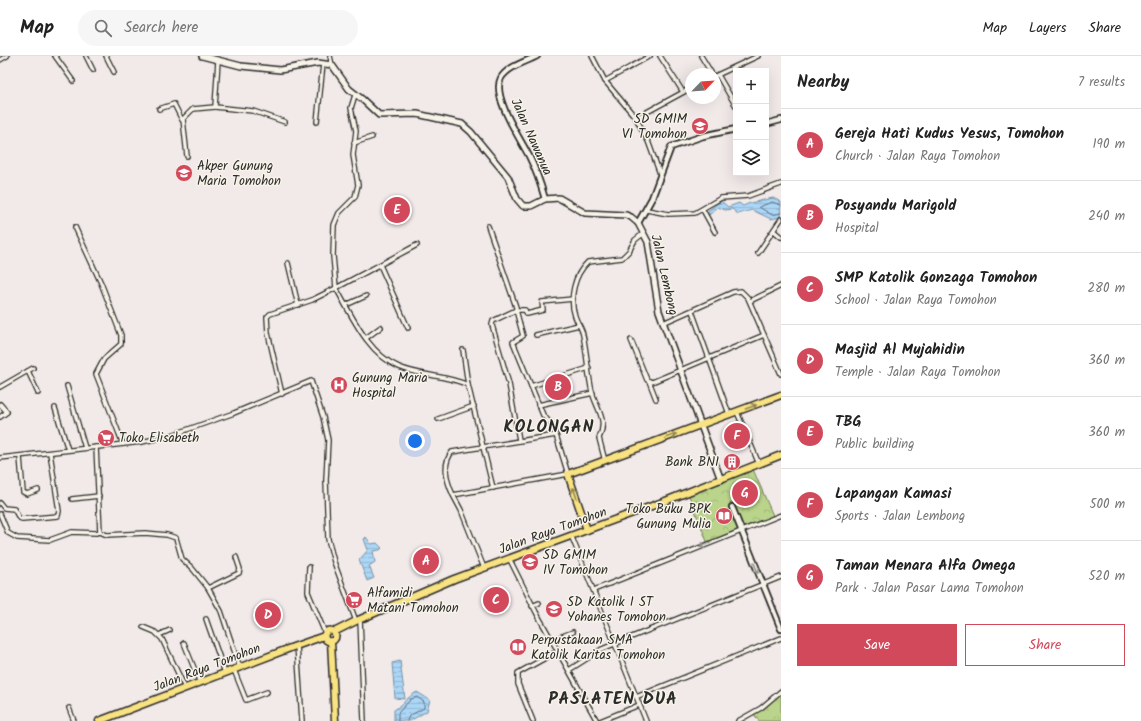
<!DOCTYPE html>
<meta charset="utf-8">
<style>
:root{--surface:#fff;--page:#f6f6f6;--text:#222;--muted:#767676;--line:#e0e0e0;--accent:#d1495b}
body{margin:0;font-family:Kalam,sans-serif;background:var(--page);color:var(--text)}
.controls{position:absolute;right:12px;top:12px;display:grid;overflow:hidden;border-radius:0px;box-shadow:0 4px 16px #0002}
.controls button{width:36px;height:36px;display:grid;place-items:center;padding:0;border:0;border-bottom:1px solid var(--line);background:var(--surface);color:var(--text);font:20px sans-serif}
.compass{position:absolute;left:685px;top:12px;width:36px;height:36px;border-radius:50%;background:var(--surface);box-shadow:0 4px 16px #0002;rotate:65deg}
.you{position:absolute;left:415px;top:385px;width:14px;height:14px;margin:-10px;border:3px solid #fff;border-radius:50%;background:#1a73e8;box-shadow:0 0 0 6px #1a73e833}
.badge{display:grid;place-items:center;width:26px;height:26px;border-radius:50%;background:var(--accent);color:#fff;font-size:13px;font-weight:700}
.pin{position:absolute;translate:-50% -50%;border:2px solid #fff;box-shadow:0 1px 4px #0006}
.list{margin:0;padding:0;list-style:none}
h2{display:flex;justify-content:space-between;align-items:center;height:52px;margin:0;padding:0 16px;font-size:17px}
h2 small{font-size:13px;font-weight:400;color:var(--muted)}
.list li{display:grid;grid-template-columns:26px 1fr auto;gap:12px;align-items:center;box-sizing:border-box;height:72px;padding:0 16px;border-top:1px solid var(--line)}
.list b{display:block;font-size:15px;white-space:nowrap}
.list p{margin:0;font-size:13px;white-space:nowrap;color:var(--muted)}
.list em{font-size:13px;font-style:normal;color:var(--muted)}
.actions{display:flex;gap:8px;padding:12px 16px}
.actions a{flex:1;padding:9px 0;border:1px solid var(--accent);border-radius:0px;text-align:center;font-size:14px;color:var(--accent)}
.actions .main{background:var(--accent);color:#fff}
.icon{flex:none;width:22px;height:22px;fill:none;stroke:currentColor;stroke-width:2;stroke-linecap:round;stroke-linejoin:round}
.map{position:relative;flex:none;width:781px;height:665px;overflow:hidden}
header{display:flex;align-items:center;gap:24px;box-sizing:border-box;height:56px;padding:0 20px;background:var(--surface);border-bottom:1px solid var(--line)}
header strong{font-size:19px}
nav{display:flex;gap:22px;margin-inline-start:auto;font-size:14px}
.search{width:280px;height:36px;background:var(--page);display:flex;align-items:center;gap:10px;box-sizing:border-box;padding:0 14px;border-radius:22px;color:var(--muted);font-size:15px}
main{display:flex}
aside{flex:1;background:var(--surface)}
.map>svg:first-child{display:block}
.park{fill:url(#park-crowns);stroke:#72805b}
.water{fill:url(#water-rules);stroke:#7892a5}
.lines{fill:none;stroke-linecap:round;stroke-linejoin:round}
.shore{stroke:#5e6f7c;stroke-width:1}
.minor-casing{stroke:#2b2b2b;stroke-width:6}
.tertiary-casing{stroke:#2b2b2b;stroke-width:8}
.secondary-casing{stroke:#2b2b2b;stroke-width:8}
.primary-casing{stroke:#2b2b2b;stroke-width:9}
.trunk-casing{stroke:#2b2b2b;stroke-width:9}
.minor{stroke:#f7f3e8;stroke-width:3.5}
.tertiary{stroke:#f7f3e8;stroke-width:4.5}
.secondary{stroke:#f7f3e8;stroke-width:5}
.primary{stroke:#f8e281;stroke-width:6}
.trunk{stroke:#f8e281;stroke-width:6}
.oneway{stroke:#928656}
.oneway2{stroke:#918f8a}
.labels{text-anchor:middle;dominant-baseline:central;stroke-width:3;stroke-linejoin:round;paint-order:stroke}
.poi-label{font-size:13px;fill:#2b2b2b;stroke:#f7f3e8;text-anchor:start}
.street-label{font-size:13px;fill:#2b2b2b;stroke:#f7f3e8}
.district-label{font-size:17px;font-weight:bold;letter-spacing:1px;fill:#2b2b2b;stroke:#f7f3e8}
</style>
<header>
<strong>Map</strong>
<div class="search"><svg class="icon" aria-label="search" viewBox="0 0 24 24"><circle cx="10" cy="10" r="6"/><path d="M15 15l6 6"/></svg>Search here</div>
<nav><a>Map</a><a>Layers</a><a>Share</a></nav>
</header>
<main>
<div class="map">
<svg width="781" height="665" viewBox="0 0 781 665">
<defs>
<pattern id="park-crowns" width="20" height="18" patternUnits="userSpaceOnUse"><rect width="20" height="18" fill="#bad48b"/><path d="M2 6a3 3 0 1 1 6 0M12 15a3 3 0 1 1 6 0" fill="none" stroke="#a0b678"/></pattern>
<pattern id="water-rules" width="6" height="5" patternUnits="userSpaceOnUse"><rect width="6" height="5" fill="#abd6f6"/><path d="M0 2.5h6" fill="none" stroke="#93b8d3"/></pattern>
</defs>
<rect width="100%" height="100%" fill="#f2e9e9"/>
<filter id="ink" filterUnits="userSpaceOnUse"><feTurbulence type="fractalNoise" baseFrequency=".025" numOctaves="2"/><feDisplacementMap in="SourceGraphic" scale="8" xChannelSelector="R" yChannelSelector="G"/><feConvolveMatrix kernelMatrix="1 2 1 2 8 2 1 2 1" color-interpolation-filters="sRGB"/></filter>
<g filter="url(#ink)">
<g class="park">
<path d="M752 411 774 462 708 488 688 437Z"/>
<path d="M781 635V665H759L753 657Z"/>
</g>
<g class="water">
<path d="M773 142 781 146 780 161 771 163 752 154 738 158 732 153 725 154 718 151 708 160 705 157 721 145 728 151 739 147 743 150 750 147Z"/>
<path d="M366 481 371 488 377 487 382 492 380 494 373 495 375 506 369 510 374 522 367 525 359 504 368 494 364 483Z"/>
<path d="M400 605 405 643 395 642 392 607Z"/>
<path d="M417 636 430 644 427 655 410 665H394V654C403 649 407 641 417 636Z"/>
</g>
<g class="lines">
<g class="shore">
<path d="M781 149 772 146 759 151 772 159 781 157"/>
<path d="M398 665V657L411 643 417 641 424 646V652L409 660 407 665"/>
</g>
<g class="minor-casing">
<g id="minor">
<path d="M55 0 73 25"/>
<path d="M86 0 93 14"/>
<path d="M106 0 114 16"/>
<path d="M330 0 332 9"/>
<path d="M592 0 605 25 636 62 691 32"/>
<path d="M660 0 683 36"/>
<path d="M701 0 712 18"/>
<path d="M0 4 7 0"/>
<path d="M718 19 736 50"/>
<path d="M715 20 758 0"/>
<path d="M605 25 650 0"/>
<path d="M355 39 351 52 356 75 353 99 358 129 355 141 339 157 334 169 333 200 336 232 417 189"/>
<path d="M215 51 253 55 285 66"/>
<path d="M159 53 174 48 182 64"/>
<path d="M636 62 648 85 660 118"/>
<path d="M317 66 323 8"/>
<path d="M354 87 372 81"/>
<path d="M187 100 183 63 193 53 215 51 218 5"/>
<path d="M647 154 668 158 695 157 721 142 748 140 781 128"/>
<path d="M703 154 715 176"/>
<path d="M488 170 516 251V254L493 265 492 269 509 328 519 384"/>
<path d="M75 171 101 227 121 279V288L104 303 96 318 123 388"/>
<path d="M774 175 781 181"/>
<path d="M758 197 781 163"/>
<path d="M288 207 298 249"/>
<path d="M380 209 408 272"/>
<path d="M750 245 781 230"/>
<path d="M346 249 366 240"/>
<path d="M692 255 729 358"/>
<path d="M663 267 733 236 741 235 748 242 781 318"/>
<path d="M536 279 579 269"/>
<path d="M366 282 381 271"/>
<path d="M631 284 647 324 652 326 764 279"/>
<path d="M463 294 468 329"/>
<path d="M28 315 38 337"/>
<path d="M649 325 656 343"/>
<path d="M67 330 85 392"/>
<path d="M531 330 589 312"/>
<path d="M0 331 33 312"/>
<path d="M282 338 268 277 267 261 270 258 312 244 336 232C352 260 368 298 399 311 420 320 446 319 468 329L493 432"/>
<path d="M0 348 7 356 0 361"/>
<path d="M538 349 593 337"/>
<path d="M55 352 68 394"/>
<path d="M737 356 759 408"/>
<path d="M438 363 474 350"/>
<path d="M556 379 553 370 543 359 513 286 523 280 516 254H525L527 258 543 254 542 246 573 243"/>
<path d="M96 391 100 476 107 479 145 477 167 479 176 482 182 503 192 512 208 532 221 555 240 612"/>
<path d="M20 401 23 436 27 438 38 434"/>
<path d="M0 402 142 386 172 379 234 357 311 325 323 361 328 384 326 424 328 483 334 506 356 565"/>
<path d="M605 405 599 382C608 364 597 354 592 336 588 318 587 298 583 279 582 272 577 267 575 260 569 242 574 219 588 206L622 202 629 195 635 184 644 177"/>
<path d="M453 439C447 426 442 408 452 396L556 379 568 418 453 439 461 454 484 512"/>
<path d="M72 443 99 440"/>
<path d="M0 447 4 452 14 453 19 462 22 463 58 460 59 455 50 397"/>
<path d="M0 458 8 477 17 482 50 484 72 476 96 477 100 476"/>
<path d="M571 479 646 665"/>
<path d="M509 502 536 556 597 665"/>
<path d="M309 511 308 536 325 577"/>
<path d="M208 532 239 517 240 513 236 501"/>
<path d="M594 534 781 459"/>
<path d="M532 550 539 547"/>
<path d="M206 563 225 617"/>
<path d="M360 563 364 665"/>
<path d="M143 571 155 576 162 583 185 632"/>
<path d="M159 579 170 574"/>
<path d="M552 584 573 576"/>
<path d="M184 587 200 627"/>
<path d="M297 589 302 665"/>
<path d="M234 614 246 644 267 636"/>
<path d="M569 614 602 593 781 521"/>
<path d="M636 641 781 582"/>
<path d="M69 652 74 665"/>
<path d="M533 665 518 628V617L558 595"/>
<path d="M600 665 639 649"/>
<path d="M738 665 761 652 781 635"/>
</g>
</g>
<g class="tertiary-casing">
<g id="tertiary">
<path d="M537 0C526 6 508 10 501 22 491 40 521 84 529 100 536 114 541 129 545 143"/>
<path d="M766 68 781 64"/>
<path d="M638 167 652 142 671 91 703 80 736 73"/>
<path d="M732 451 781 573"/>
</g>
</g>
<g class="secondary-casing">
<path id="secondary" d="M202 0 241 10 280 14 318 7 332 9 349 33 363 44 379 59 417 58 462 68 471 76 508 121 517 143 523 150H531L545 143 559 142 585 157 626 159 631 161 638 167 648 186 659 255 721 424"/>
</g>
<g class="primary-casing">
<path id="primary" d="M587 474 568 418 781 339"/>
</g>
<g class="trunk-casing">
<g id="trunk">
<circle cx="330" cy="580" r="5.5"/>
<path d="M334 576 356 565 454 523 668 444 781 399"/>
<path d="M331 585 335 665"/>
<path d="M99 665 293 591 324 580"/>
</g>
</g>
<use href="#minor" class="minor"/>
<use href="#tertiary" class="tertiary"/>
<use href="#secondary" class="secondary"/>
<use href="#primary" class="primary"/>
<use href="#trunk" class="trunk"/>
</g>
<defs><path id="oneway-shaft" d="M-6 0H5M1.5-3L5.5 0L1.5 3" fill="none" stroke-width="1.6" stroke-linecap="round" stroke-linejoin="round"/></defs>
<g class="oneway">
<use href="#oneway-shaft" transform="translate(751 351) rotate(-20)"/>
<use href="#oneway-shaft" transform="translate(671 380) rotate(-20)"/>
<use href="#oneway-shaft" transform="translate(575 437) rotate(-109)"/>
</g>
<g class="oneway2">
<use href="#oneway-shaft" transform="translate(705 489) rotate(158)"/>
<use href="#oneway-shaft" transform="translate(756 512) rotate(68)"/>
</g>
</g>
<defs>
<g id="school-disc" transform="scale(0.9)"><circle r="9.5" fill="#d1495b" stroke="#f7f3e8"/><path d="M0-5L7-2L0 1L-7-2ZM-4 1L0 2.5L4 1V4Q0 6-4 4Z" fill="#fff"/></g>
<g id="university-disc" transform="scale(0.9)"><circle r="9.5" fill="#d1495b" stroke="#f7f3e8"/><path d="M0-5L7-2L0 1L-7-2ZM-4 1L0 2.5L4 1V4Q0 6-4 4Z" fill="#fff"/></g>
<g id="hospital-disc" transform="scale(0.9)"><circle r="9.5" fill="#d1495b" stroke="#f7f3e8"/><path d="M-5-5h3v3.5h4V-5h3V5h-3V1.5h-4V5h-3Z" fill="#fff"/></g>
<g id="supermarket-disc" transform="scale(0.9)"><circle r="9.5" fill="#d1495b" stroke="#f7f3e8"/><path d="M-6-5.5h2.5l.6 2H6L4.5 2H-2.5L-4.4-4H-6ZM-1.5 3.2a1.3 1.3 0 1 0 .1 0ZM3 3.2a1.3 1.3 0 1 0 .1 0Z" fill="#fff"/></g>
<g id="building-disc" transform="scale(0.9)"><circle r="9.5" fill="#d1495b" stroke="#f7f3e8"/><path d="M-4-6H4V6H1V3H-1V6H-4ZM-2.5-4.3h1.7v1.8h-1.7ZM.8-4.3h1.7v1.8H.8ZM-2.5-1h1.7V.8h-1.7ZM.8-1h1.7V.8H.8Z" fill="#fff"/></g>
<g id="library-disc" transform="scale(0.9)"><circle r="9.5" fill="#d1495b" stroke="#f7f3e8"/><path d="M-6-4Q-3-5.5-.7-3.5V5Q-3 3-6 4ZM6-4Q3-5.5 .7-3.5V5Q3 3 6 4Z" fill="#fff"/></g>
</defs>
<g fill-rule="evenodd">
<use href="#school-disc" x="700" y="70"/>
<use href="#university-disc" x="184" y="117"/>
<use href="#hospital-disc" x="339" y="329"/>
<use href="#supermarket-disc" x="106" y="382"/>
<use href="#building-disc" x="732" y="406"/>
<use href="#library-disc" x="724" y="460"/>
<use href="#school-disc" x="530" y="506"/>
<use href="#supermarket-disc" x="354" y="544"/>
<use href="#school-disc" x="554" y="553"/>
<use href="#library-disc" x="518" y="591"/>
</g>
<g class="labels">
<g class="poi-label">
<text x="687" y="63" text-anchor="end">SD GMIM<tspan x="687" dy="15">VI Tomohon</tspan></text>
<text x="197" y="110">Akper Gunung<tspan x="197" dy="15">Maria Tomohon</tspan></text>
<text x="352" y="322">Gunung Maria<tspan x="352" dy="15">Hospital</tspan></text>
<text x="119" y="382">Toko Elisabeth</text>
<text x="719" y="406" text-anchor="end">Bank BNI</text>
<text x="711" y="453" text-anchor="end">Toko Buku BPK<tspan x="711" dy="15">Gunung Mulia</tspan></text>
<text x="543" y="499">SD GMIM<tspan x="543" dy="15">IV Tomohon</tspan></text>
<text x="367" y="537">Alfamidi<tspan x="367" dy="15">Matani Tomohon</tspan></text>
<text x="567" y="546">SD Katolik I ST<tspan x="567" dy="15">Yohanes Tomohon</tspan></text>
<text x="531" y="584">Perpustakaan SMA<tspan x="531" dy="15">Katolik Karitas Tomohon</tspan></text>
</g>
<g class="street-label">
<text transform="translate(531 81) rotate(66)">Jalan Nawanua</text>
<text transform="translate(664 219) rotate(77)">Jalan Lembong</text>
<text transform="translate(553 475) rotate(-20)">Jalan Raya Tomohon</text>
<text transform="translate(207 612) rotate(-21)">Jalan Raya Tomohon</text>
</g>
<g class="district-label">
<text x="549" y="371">KOLONGAN</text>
<text x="613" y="643">PASLATEN DUA</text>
</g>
</g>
</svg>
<div class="controls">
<button>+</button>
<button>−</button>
<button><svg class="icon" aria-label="layers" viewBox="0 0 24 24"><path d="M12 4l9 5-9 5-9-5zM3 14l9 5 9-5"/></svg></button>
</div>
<svg class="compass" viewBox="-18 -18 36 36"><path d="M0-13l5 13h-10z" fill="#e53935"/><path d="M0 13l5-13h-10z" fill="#767676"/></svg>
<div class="you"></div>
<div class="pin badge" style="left:426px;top:505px">A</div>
<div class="pin badge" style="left:558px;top:331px">B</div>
<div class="pin badge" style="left:496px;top:544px">C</div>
<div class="pin badge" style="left:268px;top:559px">D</div>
<div class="pin badge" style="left:397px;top:154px">E</div>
<div class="pin badge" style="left:737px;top:380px">F</div>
<div class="pin badge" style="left:745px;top:437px">G</div>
</div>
<aside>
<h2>Nearby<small>7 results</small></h2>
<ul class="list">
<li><span class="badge">A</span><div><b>Gereja Hati Kudus Yesus, Tomohon</b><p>Church · Jalan Raya Tomohon</p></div><em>190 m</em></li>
<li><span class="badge">B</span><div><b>Posyandu Marigold</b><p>Hospital</p></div><em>240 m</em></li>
<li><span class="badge">C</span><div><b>SMP Katolik Gonzaga Tomohon</b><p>School · Jalan Raya Tomohon</p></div><em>280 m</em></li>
<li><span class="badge">D</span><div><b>Masjid Al Mujahidin</b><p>Temple · Jalan Raya Tomohon</p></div><em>360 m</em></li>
<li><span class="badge">E</span><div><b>TBG</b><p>Public building</p></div><em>360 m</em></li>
<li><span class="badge">F</span><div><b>Lapangan Kamasi</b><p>Sports · Jalan Lembong</p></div><em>500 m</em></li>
<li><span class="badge">G</span><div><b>Taman Menara Alfa Omega</b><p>Park · Jalan Pasar Lama Tomohon</p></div><em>520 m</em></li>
</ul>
<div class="actions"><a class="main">Save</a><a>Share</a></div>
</aside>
</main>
